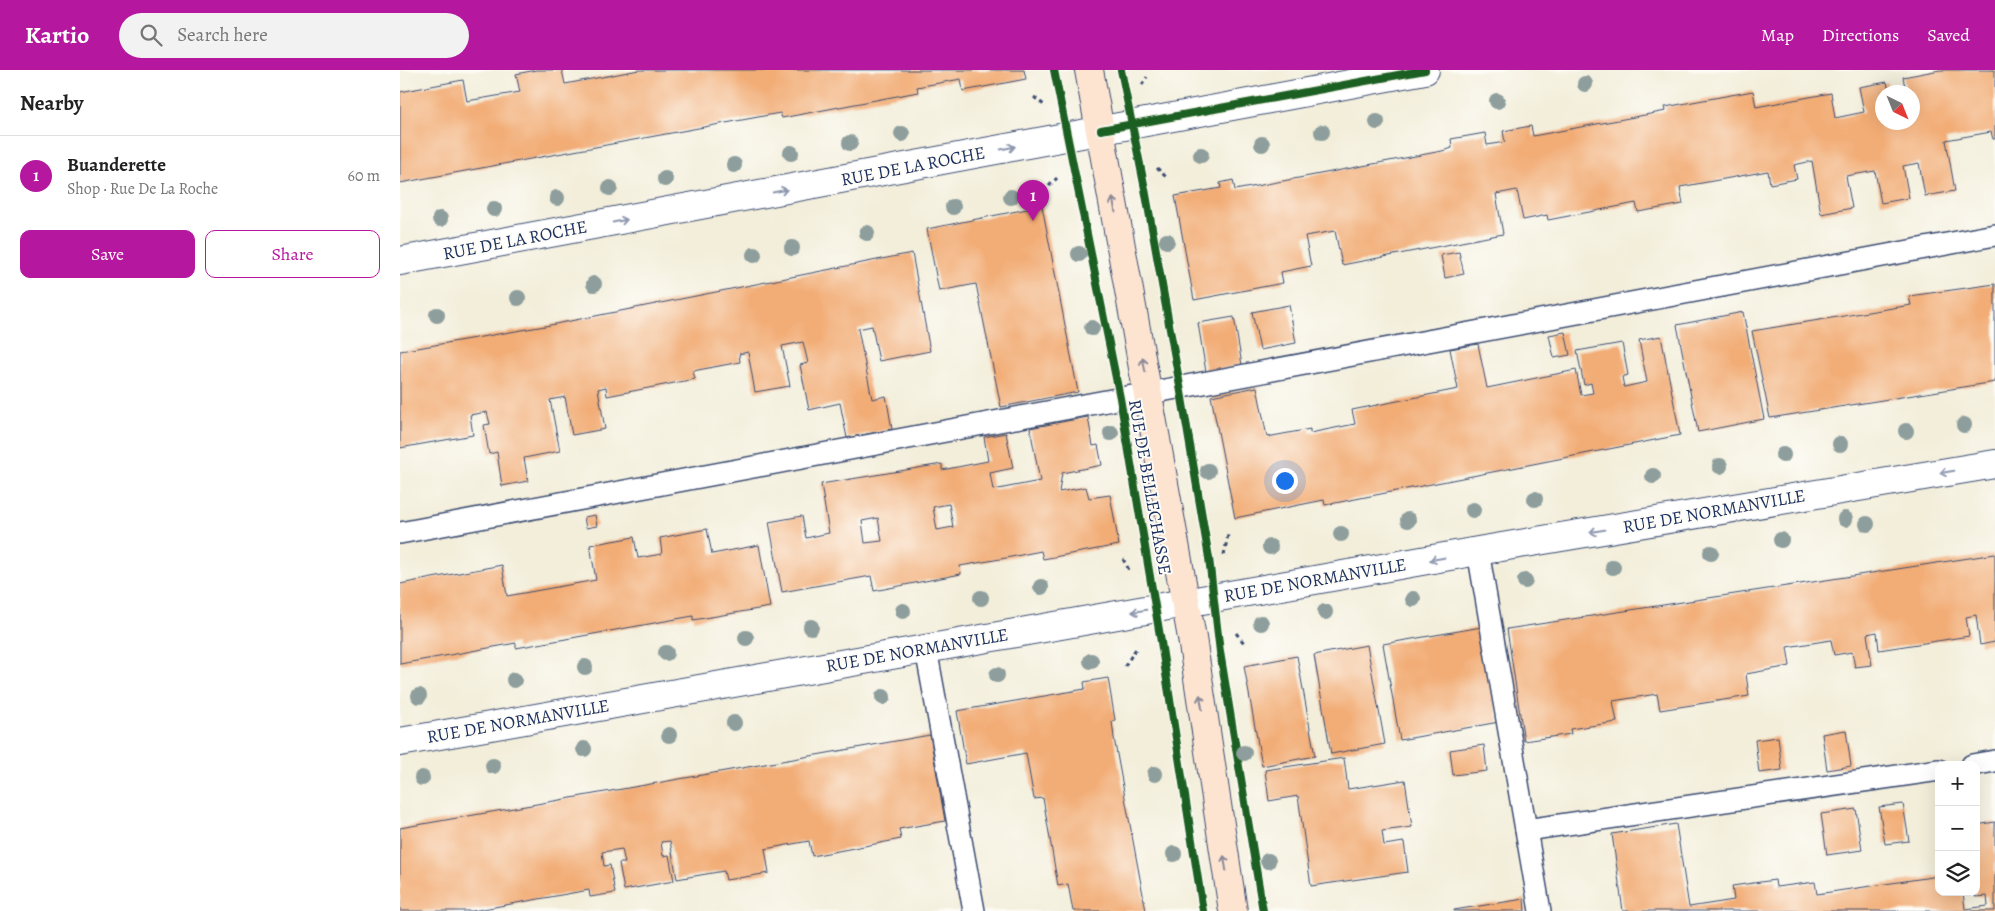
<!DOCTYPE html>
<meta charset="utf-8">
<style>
:root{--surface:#fff;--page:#f2f2f2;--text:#222;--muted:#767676;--line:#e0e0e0;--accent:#b5179e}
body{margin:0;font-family:Alegreya,serif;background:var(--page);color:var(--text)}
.controls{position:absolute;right:15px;bottom:15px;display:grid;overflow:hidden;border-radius:10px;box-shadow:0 5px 20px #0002}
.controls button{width:45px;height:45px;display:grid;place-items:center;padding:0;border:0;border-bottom:1px solid var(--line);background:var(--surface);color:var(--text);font:25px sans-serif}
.compass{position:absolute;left:1475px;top:15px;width:45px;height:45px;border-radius:50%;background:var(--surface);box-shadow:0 5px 20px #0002;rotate:137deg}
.you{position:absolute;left:884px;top:410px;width:18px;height:18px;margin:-12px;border:4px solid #fff;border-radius:50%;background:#1a73e8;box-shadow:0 0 0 8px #1a73e833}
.badge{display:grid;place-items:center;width:32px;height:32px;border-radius:50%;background:var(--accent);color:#fff;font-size:16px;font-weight:700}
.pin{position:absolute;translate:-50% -41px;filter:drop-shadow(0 1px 2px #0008)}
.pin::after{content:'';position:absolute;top:26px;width:18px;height:15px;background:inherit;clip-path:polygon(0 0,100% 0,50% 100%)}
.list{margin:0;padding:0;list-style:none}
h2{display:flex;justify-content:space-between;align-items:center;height:65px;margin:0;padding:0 20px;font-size:21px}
h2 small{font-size:16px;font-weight:400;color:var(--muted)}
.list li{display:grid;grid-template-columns:32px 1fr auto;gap:15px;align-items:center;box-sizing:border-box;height:80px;padding:0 20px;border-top:1px solid var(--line)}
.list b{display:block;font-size:19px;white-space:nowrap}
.list p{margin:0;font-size:16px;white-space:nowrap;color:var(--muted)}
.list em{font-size:16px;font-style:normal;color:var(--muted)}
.actions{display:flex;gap:10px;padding:15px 20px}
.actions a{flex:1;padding:11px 0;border:1px solid var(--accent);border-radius:10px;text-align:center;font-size:18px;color:var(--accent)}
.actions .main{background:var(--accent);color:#fff}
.icon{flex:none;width:28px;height:28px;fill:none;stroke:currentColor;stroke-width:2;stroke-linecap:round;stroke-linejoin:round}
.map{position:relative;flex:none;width:1595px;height:841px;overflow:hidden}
header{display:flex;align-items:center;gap:30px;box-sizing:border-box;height:70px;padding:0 25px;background:var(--accent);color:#fff}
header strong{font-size:24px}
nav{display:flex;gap:28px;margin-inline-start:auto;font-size:18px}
.search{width:350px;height:45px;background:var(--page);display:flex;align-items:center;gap:12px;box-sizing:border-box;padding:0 18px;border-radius:28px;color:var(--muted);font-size:19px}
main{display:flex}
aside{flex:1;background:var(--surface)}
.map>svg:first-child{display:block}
.building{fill:#f2ac75;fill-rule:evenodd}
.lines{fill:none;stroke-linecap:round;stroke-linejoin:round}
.lane-casing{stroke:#3b4c71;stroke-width:24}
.street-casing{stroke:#3b4c71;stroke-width:30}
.secondary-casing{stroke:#3b4c71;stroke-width:30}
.path{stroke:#3b4c71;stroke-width:3;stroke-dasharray:4 4;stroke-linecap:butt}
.lane{stroke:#fff;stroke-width:21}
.street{stroke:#fff;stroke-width:28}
.secondary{stroke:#fde4d1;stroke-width:28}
.cycleway-casing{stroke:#fdfcf7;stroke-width:11}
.cycleway{stroke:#1b5e20;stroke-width:8}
.tree{fill:#8d9e9c}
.oneway{stroke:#8d97ae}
.oneway2{stroke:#8c8a98}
.labels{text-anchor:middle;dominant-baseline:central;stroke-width:4;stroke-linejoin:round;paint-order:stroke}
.street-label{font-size:18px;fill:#1b2f5e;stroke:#fdfcf7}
</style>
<header>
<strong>Kartio</strong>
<div class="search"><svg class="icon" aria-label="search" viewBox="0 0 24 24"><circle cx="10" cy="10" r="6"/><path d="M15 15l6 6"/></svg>Search here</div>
<nav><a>Map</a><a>Directions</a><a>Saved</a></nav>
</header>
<main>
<aside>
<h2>Nearby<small></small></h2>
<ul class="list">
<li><span class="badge">1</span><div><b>Buanderette</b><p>Shop · Rue De La Roche</p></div><em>60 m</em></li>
</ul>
<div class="actions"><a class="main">Save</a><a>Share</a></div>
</aside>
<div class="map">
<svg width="1595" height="841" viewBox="0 0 1595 841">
<rect width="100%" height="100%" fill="#fdfcf7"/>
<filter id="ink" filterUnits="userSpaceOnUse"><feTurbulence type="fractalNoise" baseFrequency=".02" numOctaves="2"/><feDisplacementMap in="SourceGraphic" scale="10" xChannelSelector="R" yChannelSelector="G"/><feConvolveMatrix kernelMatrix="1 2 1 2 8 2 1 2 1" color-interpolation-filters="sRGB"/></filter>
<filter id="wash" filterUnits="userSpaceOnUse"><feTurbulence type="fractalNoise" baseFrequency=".0096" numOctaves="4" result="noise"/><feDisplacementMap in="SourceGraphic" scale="20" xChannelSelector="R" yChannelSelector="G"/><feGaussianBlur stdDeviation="1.12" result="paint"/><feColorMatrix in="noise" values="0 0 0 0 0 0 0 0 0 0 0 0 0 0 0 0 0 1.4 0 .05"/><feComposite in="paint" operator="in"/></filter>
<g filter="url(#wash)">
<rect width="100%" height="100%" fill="#f3eeda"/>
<g id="blocks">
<g class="building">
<path d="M136 0H162L165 14 239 0H624L626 9 563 21 561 9 517 17 518 22 413 42 382 48 380 43 0 113V22L63 10 67 31 120 22 116 4Z"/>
<path d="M1540 0H1595V69H1593L1591 62 1546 70 1555 121 1525 126 1519 93 1503 96 1509 128 1481 133 1475 101 1446 106 1452 138 1421 144 1412 91 1394 95 1397 109 1370 114 1368 101 1280 117 1283 134 1238 142 1236 133 1148 150 1147 145 1123 150 1117 120 1096 124 1103 164 942 195 935 161 905 166 911 196 881 202 883 213 794 230 775 126 821 118 820 113 833 110 835 120 1042 81 1052 78 1051 69 1085 63 1087 75 1105 72 1103 61 1131 56 1133 66 1266 41 1265 37 1353 21 1356 37 1431 23 1435 48 1464 42 1459 17 1487 12 1489 22H1482V52H1512V22H1506L1503 7Z"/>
<path d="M642 136 678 322 601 337 576 214 539 221 527 159Z"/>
<path d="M1059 182 1064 204 1045 208 1041 185Z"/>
<path d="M512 183 530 281 479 291 472 256 458 259 472 329 486 326 492 359 447 368 440 333 409 340 400 295 408 293 403 272 382 276 390 316 355 322 348 282 339 284 340 292 293 301 295 309 207 326 206 317 198 319 205 359 172 365 165 327 150 330 160 381 124 388 128 411 102 416 97 382 89 384 84 355 90 354 87 342 70 345 73 365 0 378V281L145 256Z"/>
<path d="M1595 214V312L1370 348 1352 261 1511 235 1509 226Z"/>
<path d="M889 235 896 273 860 280 852 242Z"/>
<path d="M1343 242 1364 349 1298 362 1277 255Z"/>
<path d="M834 247 842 295 806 302 798 253Z"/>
<path d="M1165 262 1170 285 1154 288 1149 265Z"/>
<path d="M1261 266 1280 365 925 435 924 430 835 448 811 326 857 317 867 367 910 359V363L955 354 952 340 1058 319 1050 279 1078 274 1087 318 1176 300 1181 325 1193 323 1191 313 1184 315 1177 281 1222 273 1228 305 1222 307 1224 317 1247 312 1239 270Z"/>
<path d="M688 347 693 376 698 375 702 395 662 403 659 422 686 417 689 428 710 425 719 475 643 489 641 481 606 488 560 496 561 504 474 521 471 506 382 522 369 452 402 446 406 468 429 463 421 414 542 394V400L588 391 584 367 606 363 613 398 590 403 593 420 640 411 630 358ZM549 434 553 457 537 460 533 437ZM478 448 482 471 465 473 462 451Z"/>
<path d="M195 445 197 456 186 458 184 447Z"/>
<path d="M307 459 312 484 359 475 370 537 293 550V546L116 578V573L0 594V514L102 495 107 526 196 510 190 475 234 467 238 488 262 484 260 468Z"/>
<path d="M1595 484V572L1580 575 1576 545 1566 547 1569 566 1479 580 1477 562 1467 564 1472 595 1455 597 1452 582 1434 585 1431 570 1387 577 1390 596 1346 604 1349 626 1260 640 1257 624 1213 631 1217 652 1170 659 1171 664 1124 671 1107 559Z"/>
<path d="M1082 557 1099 652 1000 670 983 574Z"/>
<path d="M967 575 985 674 931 684 914 585Z"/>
<path d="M897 586 915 686 862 696 844 596Z"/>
<path d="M708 608 715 650 712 651 714 668 746 841H673L668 814 658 816 643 728 634 729 626 683 566 694 557 641 685 619 684 612Z"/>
<path d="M1446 660 1451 696 1427 700 1422 664Z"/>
<path d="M530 665 545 751 499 759 501 769 412 786 409 771 365 779 369 803 326 810 324 801 277 809 270 771 261 772 263 786 269 785 274 811 224 820 219 793H225L222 779 202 782 204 796 210 795 215 823 190 827 189 820 72 841H0V758Z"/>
<path d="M1378 667 1382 700 1359 703 1355 670Z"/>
<path d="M1084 675 1087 701 1053 705 1050 680Z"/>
<path d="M944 688 948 719 1005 710 1012 757 982 761 984 775 1004 772 1008 802 911 816 898 726 869 731 865 700Z"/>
<path d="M1503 734 1509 771 1485 774 1479 737Z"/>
<path d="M1456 739 1462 780 1427 785 1421 744Z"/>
<path d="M1595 752V841H1223L1212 764 1276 754 1289 837 1334 830 1332 816 1375 810 1376 817 1415 812 1417 824 1539 806V822H1563L1565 839 1588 836 1587 826 1575 827V822H1576V755Z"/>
<path d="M1124 829 1125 841H1054V840Z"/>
</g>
</g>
</g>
<g filter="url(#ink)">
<use href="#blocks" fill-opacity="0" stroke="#3b4c71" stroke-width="1"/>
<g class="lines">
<g class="lane-casing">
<g id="lane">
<path d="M0 463 1595 165"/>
<path d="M1078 481 1140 841"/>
<path d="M526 579 574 841"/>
<path d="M1572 695 1595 691"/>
<path d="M1126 760 1539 700"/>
</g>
</g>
<g class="street-casing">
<g id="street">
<path d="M0 191 1025 0"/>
<path d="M0 672 1078 481 1595 394"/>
</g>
</g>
<g class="secondary-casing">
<path id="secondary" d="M689 0 792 568 833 841"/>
</g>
<g class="path">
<path d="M742 15 747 7"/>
<path d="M634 27 644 35"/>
<path d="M757 98 767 108"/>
<path d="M649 116 657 108"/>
<path d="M824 485 828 465"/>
<path d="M723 489 730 502"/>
<path d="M836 563 844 573"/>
<path d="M725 596 737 577"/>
</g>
<use href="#lane" class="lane"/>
<use href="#street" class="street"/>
<use href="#secondary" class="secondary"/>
<g class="cycleway-casing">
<g id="cycleway">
<path d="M654 0 720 328 761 572 803 841"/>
<path d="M721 0 745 119 780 316 809 488 820 582 863 841"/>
<path d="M701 60 1025 0"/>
</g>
</g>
<use href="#cycleway" class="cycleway"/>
</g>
<g class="tree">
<circle cx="1185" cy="14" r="8"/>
<circle cx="1097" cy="31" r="8"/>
<circle cx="977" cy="52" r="8"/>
<circle cx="922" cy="62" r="8"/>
<circle cx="502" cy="64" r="8"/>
<circle cx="450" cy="73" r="8"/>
<circle cx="862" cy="74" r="8"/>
<circle cx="391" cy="83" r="8"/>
<circle cx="801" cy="85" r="8"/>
<circle cx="334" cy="95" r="8"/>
<circle cx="265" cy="109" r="8"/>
<circle cx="210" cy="118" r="8"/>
<circle cx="611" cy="127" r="8"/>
<circle cx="157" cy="128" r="8"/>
<circle cx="553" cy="137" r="8"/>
<circle cx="94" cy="139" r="8"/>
<circle cx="40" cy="149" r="8"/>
<circle cx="467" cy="163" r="8"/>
<circle cx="767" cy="171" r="8"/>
<circle cx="392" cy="178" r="8"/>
<circle cx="679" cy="184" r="8"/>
<circle cx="354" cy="185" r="8"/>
<circle cx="194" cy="214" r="8"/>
<circle cx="118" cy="228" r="8"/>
<circle cx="37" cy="245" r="8"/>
<circle cx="692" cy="258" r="8"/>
<circle cx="1564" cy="355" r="8"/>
<circle cx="1506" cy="361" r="8"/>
<circle cx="711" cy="363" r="8"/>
<circle cx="1440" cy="374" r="8"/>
<circle cx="1383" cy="385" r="8"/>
<circle cx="1320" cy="396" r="8"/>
<circle cx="808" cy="401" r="8"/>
<circle cx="1253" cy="406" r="8"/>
<circle cx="1135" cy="429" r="8"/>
<circle cx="1073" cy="440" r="8"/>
<circle cx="1445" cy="449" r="8"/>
<circle cx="1008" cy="450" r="8"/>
<circle cx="1467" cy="454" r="8"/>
<circle cx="941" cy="464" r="8"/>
<circle cx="1381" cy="470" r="8"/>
<circle cx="870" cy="477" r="8"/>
<circle cx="1311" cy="483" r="8"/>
<circle cx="1213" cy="497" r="8"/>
<circle cx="1125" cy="511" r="8"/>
<circle cx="641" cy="517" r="8"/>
<circle cx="581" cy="528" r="8"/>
<circle cx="1013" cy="529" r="8"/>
<circle cx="503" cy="541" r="8"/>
<circle cx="925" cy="542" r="8"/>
<circle cx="861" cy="553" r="8"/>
<circle cx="411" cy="557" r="8"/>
<circle cx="346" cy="568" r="8"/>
<circle cx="266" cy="583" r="8"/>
<circle cx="691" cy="591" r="8"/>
<circle cx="185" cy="597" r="8"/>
<circle cx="597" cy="605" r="8"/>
<circle cx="114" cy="610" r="8"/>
<circle cx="19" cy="626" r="8"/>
<circle cx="483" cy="627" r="8"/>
<circle cx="334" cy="653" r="8"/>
<circle cx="269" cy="665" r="8"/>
<circle cx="184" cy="679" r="8"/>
<circle cx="844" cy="683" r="8"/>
<circle cx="93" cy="696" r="8"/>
<circle cx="755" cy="704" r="8"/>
<circle cx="22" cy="708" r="8"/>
<circle cx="774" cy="784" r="8"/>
<circle cx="868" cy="791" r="8"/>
</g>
<defs><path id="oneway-shaft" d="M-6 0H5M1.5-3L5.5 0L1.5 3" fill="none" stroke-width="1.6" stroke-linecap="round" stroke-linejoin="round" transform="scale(1.25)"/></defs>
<g class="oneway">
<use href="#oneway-shaft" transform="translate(608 78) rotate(-11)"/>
<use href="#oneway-shaft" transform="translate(380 121) rotate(-11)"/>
<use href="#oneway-shaft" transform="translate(220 151) rotate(-11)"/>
<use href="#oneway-shaft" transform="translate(1547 402) rotate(170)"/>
<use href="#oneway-shaft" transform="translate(1197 461) rotate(170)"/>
<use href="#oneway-shaft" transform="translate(1037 489) rotate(170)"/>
<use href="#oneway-shaft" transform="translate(739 541) rotate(171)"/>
</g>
<g class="oneway2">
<use href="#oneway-shaft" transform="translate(714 135) rotate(-101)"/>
<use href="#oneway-shaft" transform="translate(744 295) rotate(-101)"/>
<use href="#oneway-shaft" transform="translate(801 632) rotate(-99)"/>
<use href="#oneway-shaft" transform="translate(825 793) rotate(-99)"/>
</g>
</g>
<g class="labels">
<g class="street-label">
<text transform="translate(513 96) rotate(-11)">RUE DE LA ROCHE</text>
<text transform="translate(115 170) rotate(-11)">RUE DE LA ROCHE</text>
<text transform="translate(750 417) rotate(80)">RUE DE BELLECHASSE</text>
<text transform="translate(1314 441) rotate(-10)">RUE DE NORMANVILLE</text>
<text transform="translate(915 510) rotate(-10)">RUE DE NORMANVILLE</text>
<text transform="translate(517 580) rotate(-10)">RUE DE NORMANVILLE</text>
<text transform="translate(118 651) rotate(-10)">RUE DE NORMANVILLE</text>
</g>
</g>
</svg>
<div class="controls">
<button>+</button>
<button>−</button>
<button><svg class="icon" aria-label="layers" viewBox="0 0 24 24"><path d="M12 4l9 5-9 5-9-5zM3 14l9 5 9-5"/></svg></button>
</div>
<svg class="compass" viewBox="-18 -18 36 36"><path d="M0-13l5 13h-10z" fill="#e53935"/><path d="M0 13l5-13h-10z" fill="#767676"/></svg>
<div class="you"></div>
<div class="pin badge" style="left:633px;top:151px">1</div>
</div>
</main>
